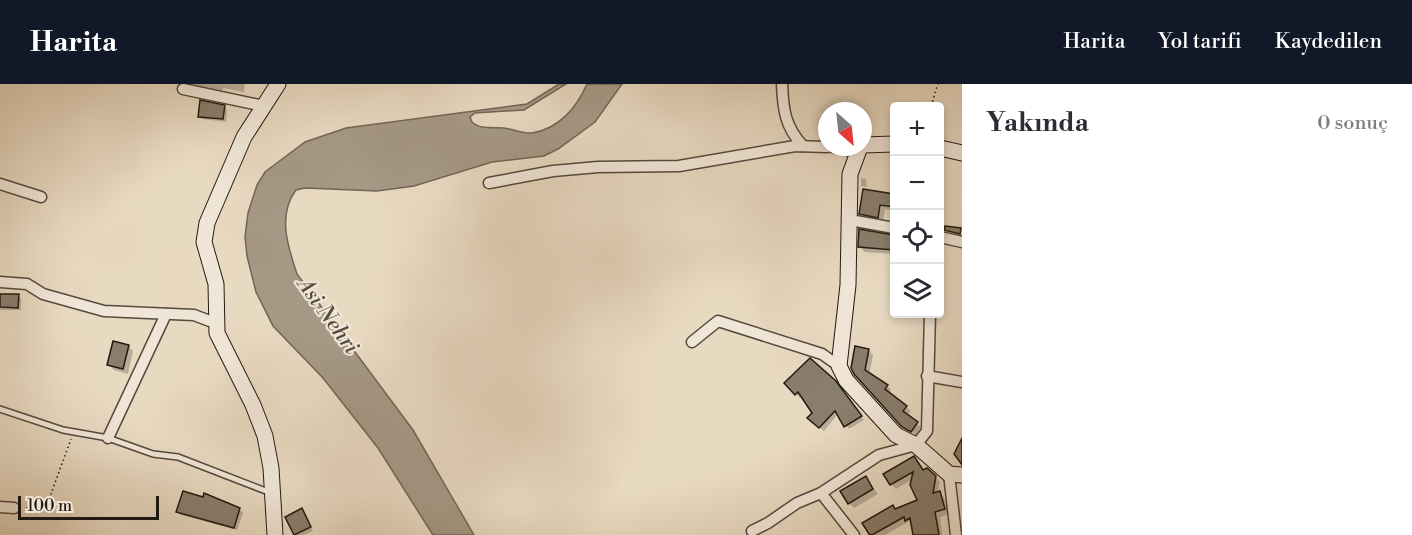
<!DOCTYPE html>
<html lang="tr">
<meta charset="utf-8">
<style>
:root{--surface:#fff;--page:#f7f7f7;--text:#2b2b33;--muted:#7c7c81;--line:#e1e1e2;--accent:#111827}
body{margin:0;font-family:"Libre Bodoni",serif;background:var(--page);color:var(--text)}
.controls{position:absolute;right:18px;top:18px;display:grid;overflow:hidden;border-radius:6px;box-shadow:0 3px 9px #0003}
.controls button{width:54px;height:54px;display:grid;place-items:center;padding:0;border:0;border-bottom:2px solid var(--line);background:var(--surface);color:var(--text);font:30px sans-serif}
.compass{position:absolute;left:818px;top:18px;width:54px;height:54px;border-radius:50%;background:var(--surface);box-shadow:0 3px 9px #0003;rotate:153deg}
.scale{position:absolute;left:18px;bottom:15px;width:141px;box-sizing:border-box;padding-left:6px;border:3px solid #221910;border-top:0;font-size:16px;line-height:21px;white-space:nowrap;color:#221910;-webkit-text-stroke:4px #f0e6d7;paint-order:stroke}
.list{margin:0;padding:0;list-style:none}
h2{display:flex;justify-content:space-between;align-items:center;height:78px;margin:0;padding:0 24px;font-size:26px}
h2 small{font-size:20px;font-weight:400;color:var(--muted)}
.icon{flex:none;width:33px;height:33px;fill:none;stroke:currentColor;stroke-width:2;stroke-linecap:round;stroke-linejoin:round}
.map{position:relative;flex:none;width:962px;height:451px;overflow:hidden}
header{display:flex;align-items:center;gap:36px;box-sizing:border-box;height:84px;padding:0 30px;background:var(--accent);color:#fff}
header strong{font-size:28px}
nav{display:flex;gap:33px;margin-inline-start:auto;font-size:21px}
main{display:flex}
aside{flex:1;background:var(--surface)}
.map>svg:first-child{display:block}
.water{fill:#a59885;stroke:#716556;stroke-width:1.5}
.shadow{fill:#0003}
.building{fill:#897d6c;stroke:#221910;stroke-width:1.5}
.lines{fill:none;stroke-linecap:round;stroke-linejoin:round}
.lane-casing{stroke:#54493c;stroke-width:8}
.street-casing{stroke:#54493c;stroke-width:13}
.secondary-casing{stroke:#221910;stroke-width:17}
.path{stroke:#221910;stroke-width:1.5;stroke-dasharray:1.5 3;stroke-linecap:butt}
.lane{stroke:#f0e6d7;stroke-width:5}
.street{stroke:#f0e6d7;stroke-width:10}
.secondary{stroke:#f0e6d7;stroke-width:15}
.labels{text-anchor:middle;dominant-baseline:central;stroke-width:4.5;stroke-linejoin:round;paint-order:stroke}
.water-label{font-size:22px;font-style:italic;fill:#564c3f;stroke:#f0e6d7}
</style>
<header>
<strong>Harita</strong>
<nav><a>Harita</a><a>Yol tarifi</a><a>Kaydedilen</a></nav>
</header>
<main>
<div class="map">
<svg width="962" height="451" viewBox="0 0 962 451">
<rect width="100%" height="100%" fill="#e8d9c1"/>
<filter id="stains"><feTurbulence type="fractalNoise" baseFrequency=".00333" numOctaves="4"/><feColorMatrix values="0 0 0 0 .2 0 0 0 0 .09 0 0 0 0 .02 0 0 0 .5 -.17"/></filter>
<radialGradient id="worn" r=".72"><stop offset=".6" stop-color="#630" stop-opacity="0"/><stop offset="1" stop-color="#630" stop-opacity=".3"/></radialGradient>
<path class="water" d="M559 0H566L524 26 475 29 470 33 472 38C480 46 493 43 504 44 513 45 524 50 532 49 559 45 577 23 587 0H622L595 38 558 65 544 72 492 78 414 102 377 107 305 104 296 106C277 131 288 163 297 190L413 346 474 451H433L378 364 323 294 273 242 256 208 247 172 245 153 248 129 257 101 265 88 305 58 346 44 527 20Z"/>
<g class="shadow">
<path d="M185 0H245L244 8 223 4 222 7Z"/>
<path d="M224 23 227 26 226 38 203 35 199 32Z"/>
<path d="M861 94 866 95 867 103 861 102Z"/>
<path d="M865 107 894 112V127L885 125 883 137 865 134 861 130Z"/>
<path d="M940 114 943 117 940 134Z"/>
<path d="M894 152V170L865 168 860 163Z"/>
<path d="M0 211 18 212 21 215V226H0Z"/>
<path d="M128 262 133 267 128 290 114 286 109 281Z"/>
<path d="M869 267 873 271 869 291 887 302 891 306 889 310 911 327 907 332 921 343 916 351 903 342 852 283Z"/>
<path d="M786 299 839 303 864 336 849 345 838 330 824 347 809 334 814 329 802 311 800 314Z"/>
<path d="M914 374 924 387 927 385 940 398 938 408 944 414 949 430 940 433 942 451H916L913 440 908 438 885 451H874L865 439 893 423 896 426 919 417 913 395 896 405 891 400Z"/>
<path d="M866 394 878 410 854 424 849 419Z"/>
<path d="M239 425 243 429 237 446 181 431 178 428Z"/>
<path d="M302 426 313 447 304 451H295L287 434Z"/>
</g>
<g class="building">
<path d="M200 16 225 21 223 35 198 33Z"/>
<path d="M863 105 894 110V123L880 121 878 134 859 130Z"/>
<path d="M945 142 961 144 960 150 944 146Z"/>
<path d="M859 145 894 151V166L858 163Z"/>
<path d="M0 210H19L18 224 0 223Z"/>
<path d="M113 257 129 261 123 285 107 281Z"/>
<path d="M855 262 869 265 865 286 888 301 885 305 907 322 903 327 918 338 911 348 902 343 854 290 851 284Z"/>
<path d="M810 274 836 297 862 332 844 343 835 327 819 344 807 334 812 329 798 308 795 311 784 299Z"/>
<path d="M962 354V381L954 370Z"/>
<path d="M914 372 923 386 927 384 936 392 933 409 940 407 945 425 935 428 939 451H913L910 434 905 437 904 433 872 451 869 450 862 439 893 421 895 425 917 416 910 401 913 388 890 401 883 390Z"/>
<path d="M866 392 873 405 848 420 840 407Z"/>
<path d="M183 407 203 413 204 409 240 424 234 444 176 428Z"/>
<path d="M302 424 311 443 294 451 285 433Z"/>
</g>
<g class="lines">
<g class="lane-casing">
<path id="lane" d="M0 325 63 346 108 354 153 370 178 373 271 409"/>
</g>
<g class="street-casing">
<g id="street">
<path d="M782 0C783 25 785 43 803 62"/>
<path d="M183 5 264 22"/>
<path d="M832 63 856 68"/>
<path d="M489 99 553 87 598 83 679 82 795 62 827 63"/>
<path d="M0 100 41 113"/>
<path d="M850 136 894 144"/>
<path d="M940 153 962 158"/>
<path d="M0 198 27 200 43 210 104 227 194 231 215 239"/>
<path d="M692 258 718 237 822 270 839 282"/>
<path d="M927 292 962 298"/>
<path d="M108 354 166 230"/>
<path d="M949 390 956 451"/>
<path d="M0 423 14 424"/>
<path d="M752 447 768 439 797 419 821 409"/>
<path d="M854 451 821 409 879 371 916 361 927 347 930 230"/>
</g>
</g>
<g class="secondary-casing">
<g id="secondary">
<path d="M863 61 894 60"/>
<path d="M860 63 850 90 848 201 839 282 846 296 896 351 916 361 949 390 962 391"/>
<path d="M940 64 962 69"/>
<path d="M275 451 271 384 265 352 253 321 217 249 216 200 204 158 207 139 244 53 278 0"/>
</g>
</g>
<g class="path">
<path d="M931 22 938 0"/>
<path d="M26 424 41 423 48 418 71 355"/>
</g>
<use href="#lane" class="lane"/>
<use href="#street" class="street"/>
<use href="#secondary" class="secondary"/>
</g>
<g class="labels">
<g class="water-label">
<text transform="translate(328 232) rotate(54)">Asi Nehri</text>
</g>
</g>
<rect width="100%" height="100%" filter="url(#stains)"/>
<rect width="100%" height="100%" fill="url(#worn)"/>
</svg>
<div class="controls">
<button>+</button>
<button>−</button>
<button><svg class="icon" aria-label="locate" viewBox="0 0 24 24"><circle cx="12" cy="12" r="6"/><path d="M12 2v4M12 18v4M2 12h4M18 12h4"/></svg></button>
<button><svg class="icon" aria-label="layers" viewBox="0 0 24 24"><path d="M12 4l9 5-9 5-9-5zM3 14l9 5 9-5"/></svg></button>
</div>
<svg class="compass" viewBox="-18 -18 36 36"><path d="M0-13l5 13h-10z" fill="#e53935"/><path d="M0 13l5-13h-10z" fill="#7c7c81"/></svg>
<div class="scale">100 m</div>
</div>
<aside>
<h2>Yakında<small>0 sonuç</small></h2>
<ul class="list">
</ul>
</aside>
</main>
